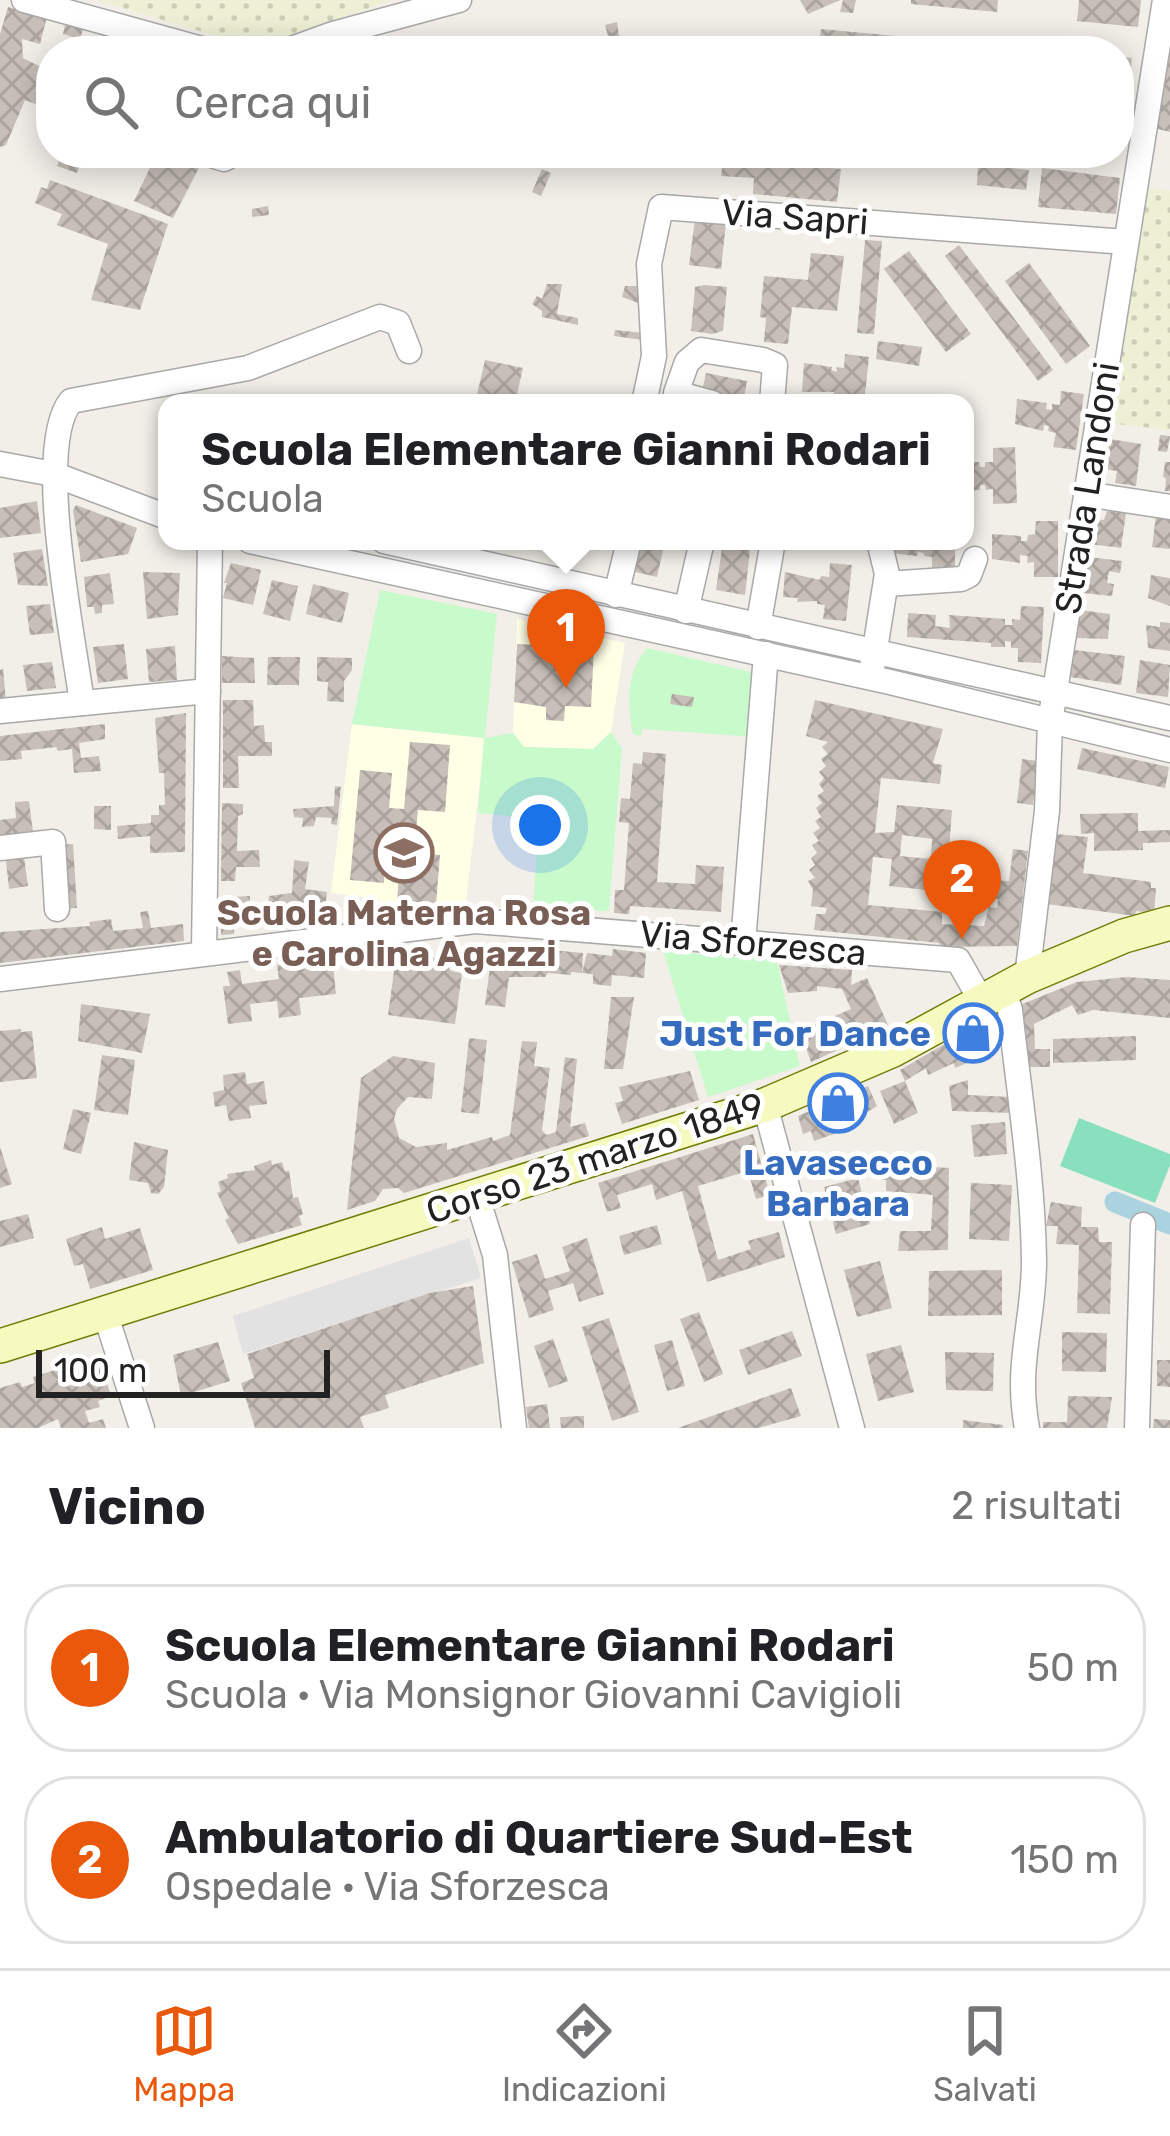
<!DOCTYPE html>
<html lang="it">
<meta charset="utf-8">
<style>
:root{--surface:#fff;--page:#f6f6f6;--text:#202124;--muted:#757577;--line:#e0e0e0;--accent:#ea580c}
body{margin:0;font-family:Rubik,sans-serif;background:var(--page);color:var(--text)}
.scale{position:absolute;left:36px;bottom:30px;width:294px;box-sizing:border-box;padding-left:12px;border:6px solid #222;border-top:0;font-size:33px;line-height:42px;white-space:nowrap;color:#222;-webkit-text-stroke:9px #fff;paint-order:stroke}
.you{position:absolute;left:540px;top:825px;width:42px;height:42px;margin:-30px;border:9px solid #fff;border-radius:50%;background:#1a73e8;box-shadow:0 0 0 18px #1a73e833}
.badge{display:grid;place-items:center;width:78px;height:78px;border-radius:50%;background:var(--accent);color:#fff;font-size:39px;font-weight:700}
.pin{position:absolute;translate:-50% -99px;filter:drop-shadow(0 3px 6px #0008)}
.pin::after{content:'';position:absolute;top:63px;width:42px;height:36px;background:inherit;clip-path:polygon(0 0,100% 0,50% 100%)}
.popup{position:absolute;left:158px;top:394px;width:816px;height:156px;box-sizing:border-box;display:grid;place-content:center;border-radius:24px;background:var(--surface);filter:drop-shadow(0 3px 9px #0005);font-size:39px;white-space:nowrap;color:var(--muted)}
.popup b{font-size:45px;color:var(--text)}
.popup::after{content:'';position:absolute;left:50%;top:100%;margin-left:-24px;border:24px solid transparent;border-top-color:var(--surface)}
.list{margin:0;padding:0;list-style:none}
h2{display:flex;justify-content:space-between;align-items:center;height:156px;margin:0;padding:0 48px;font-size:51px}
h2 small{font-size:39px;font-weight:400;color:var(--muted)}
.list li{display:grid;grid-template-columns:78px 1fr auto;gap:36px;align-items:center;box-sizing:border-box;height:168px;margin:0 24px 24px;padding:0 24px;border:3px solid var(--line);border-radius:48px}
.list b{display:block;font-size:45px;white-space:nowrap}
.list p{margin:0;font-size:39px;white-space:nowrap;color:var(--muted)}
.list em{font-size:39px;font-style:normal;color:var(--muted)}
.icon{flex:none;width:66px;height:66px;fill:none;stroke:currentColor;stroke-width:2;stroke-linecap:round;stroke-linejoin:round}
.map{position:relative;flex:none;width:1170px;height:1428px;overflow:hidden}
.search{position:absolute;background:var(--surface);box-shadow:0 6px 30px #0003;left:36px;right:36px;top:36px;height:132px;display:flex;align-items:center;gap:30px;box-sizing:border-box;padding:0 42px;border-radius:48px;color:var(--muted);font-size:45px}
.sheet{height:540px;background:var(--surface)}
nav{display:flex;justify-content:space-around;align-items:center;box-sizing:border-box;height:168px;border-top:3px solid var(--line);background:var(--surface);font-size:33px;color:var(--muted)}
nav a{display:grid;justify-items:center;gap:6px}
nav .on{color:var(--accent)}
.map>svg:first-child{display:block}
.education{fill:#ffffe5}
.farmland{fill:url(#farmland-dots)}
.park{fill:#c8facc}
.pitch{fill:#88e0be}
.parking{fill:#e2e2e2}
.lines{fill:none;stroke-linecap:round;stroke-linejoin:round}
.stream{stroke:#aad3df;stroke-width:6}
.canal{stroke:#aad3df;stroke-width:21}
.building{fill:url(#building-cross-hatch);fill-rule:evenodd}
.minor-casing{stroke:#a9a9a9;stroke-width:27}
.secondary-casing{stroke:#707d05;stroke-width:36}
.minor{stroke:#fff;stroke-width:24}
.secondary{stroke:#f7fabf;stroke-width:33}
.labels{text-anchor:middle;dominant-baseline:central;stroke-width:10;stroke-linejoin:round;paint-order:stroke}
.street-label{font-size:36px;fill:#222;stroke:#fff}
.education-label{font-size:36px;font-weight:bold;fill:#785e54;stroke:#fff}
.shop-label{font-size:36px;font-weight:bold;fill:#366cbe;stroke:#fff;text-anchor:end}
</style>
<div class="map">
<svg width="1170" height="1428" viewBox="0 0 1170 1428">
<defs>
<pattern id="farmland-dots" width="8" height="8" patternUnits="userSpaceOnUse" patternTransform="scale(3)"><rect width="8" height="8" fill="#eef0d5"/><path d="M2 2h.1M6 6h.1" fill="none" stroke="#ccceb7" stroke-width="1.8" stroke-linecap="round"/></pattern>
<pattern id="building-cross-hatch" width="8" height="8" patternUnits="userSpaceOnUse" patternTransform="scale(3)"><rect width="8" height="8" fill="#c7bfb8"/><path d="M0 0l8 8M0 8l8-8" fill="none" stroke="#aba49e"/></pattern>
</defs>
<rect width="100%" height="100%" fill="#f2efe9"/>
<g class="education">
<path d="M517 619 625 643 611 732 593 749 524 747 513 733Z"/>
<path d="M352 724 485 738 465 910 379 916V899L331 893Z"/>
</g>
<g class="farmland">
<path d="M96 0H392L257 48Z"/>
<path d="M1144 188 1170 191V430L1108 423Z"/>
</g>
<g class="park">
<path d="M380 590 497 614 485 738 513 733 524 747 593 749 611 732 622 748 609 911 533 908 539 819 478 813 484 738 352 724Z"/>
<path d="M647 648 760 674 755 737 642 729 641 736 633 734C627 699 626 674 647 648Z"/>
<path d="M663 951 777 961 800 1066 708 1097Z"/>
</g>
<path class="pitch" d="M1079 1118 1170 1154V1165L1155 1203 1060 1166Z"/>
<path class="parking" d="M469 1238 481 1278 243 1354 233 1316Z"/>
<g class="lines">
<path class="stream" d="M213 44 239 51"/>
<path class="canal" d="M1115 1202 1170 1224"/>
</g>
<g class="building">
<path d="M800 0H840L808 14Z"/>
<path d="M843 0H856L853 13 840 12Z"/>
<path d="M911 0H998L997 12 911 4Z"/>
<path d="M1079 0H1141L1138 27 1077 21Z"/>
<path d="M8 7 47 17 40 44 22 39 23 58 51 72V110L25 100 6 145 0 147V34Z"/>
<path d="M66 21 84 26 80 39 63 34Z"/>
<path d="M617 22 620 43 611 47 605 25Z"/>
<path d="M821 29 1024 48V51H818Z"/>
<path d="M1119 56 1132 58 1126 120 1119 119Z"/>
<path d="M1168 56H1170V132L1150 127Z"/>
<path d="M62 153H84L77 173 57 166Z"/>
<path d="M157 153H180L201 164 173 218 134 201Z"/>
<path d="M724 153H757V161L841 169 837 202 753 194 754 178 721 176Z"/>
<path d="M978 164 1029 170 1026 190 977 185Z"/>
<path d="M1042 168 1120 178 1116 214 1038 207Z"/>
<path d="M542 169 551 173 541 196 532 192Z"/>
<path d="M50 180 168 224 140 310 91 300 108 244 57 225 62 214 35 203 41 187 47 189Z"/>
<path d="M268 206 269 215 252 217V209Z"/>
<path d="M695 219 726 223 721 269 689 265Z"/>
<path d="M865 240 882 241 874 334 857 333Z"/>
<path d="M959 245 1053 370 1038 381 945 256Z"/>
<path d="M909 251 971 334 946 352 884 269Z"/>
<path d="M811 253 844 256 837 311 792 307 788 344 764 342 766 318 760 317 764 276 808 280Z"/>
<path d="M1029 263 1090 346 1066 364 1005 281Z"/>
<path d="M547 284H562L557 314 578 318V325L542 317V311L532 304 537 296 542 299Z"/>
<path d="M705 285 727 287 723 331 712 334 691 331 695 287Z"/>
<path d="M625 286H641V304L622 297Z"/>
<path d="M615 330 643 333V340L614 336Z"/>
<path d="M878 341 922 347 919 366 876 359Z"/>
<path d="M845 354 869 357 864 403H840V396L834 395V392H802L804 363 832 367 831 370 837 372 836 367 844 368Z"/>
<path d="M485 360 523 368 515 403H475Z"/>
<path d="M706 373 747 381 743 403 701 396Z"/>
<path d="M1061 391 1084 394 1076 450 1053 447 1056 433 1048 431 1049 426 1044 425 1043 431 1015 424 1017 399 1047 403 1046 409 1052 410V404L1060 405Z"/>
<path d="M1160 435 1170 436 1167 452 1158 451Z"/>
<path d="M1110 439 1141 444 1136 486 1115 483 1117 471 1105 469Z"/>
<path d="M1015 447 1017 503 993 504V489L986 490 985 485H980V490L966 491 965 462H979L980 467H985V462H993V448Z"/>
<path d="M1165 462H1170V491H1165L1166 478 1163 477Z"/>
<path d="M37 501 41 533 0 538V508Z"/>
<path d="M76 505 137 528 128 554 81 562 73 510Z"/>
<path d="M1107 511 1126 513 1121 548 1090 544 1095 519 1104 520Z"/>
<path d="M1156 516 1170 518V549L1152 547Z"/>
<path d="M1036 521H1058V577H1034V562L1027 563 1028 556 1020 555V563L992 559V534L1021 536V541H1027L1028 535 1035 534Z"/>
<path d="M540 541H588L585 554Z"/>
<path d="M634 541H665L657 577 631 571Z"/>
<path d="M723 541H751L745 595 716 590Z"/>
<path d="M890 541H955V570L932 569V557L924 556V553L918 552 917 556 890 553Z"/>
<path d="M42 549 48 586 18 585 13 553Z"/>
<path d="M1089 557 1122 561 1120 573 1109 571 1107 583 1114 584 1112 596 1083 593Z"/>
<path d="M231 563 261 570 253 605 223 598 227 583H224Z"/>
<path d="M830 563 852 565 846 621 823 619 825 605 817 604V601L797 602 798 598 783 597 785 572 820 580 821 576 829 577Z"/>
<path d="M143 572 180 573 178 615 147 619Z"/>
<path d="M110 573 114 604 102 605V613L95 614 94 607H87L84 577Z"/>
<path d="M1151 575 1170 578V606L1148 598Z"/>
<path d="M272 580 298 586 290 621 263 614Z"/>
<path d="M313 584 349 593 342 623 306 614Z"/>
<path d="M50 604 54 633 30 635 26 606Z"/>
<path d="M1021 606 1044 607 1041 663 1018 662V648H1011V642L1005 641V647H991V643L907 637 908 613 936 615 935 626 950 628 949 615 1005 619V625H1012V619L1020 620Z"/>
<path d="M1080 610 1110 614 1108 639 1076 638Z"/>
<path d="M1160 622 1170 623V651L1148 648 1146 625 1160 627Z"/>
<path d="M124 644 128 679 98 683 93 647Z"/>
<path d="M517 644 594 647 591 707 565 706 564 721 546 720V707L514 702Z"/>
<path d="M175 646 177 680 149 682 146 649Z"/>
<path d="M1074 650 1125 656 1121 685 1070 677Z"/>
<path d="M222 656 254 658 255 683H222Z"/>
<path d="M268 657H300L299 685H267Z"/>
<path d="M317 657 352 658V670L344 681V702L327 701 328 682 317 681Z"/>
<path d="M1140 660 1170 665 1168 697 1136 693Z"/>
<path d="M52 662 56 688 27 691 23 665Z"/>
<path d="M3 669 6 701 0 702V670Z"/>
<path d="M672 694 694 697 692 707 670 704Z"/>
<path d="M223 700H253L254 726 264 725 265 742H272V756H238L239 788H223Z"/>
<path d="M815 700 943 729 933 763 942 765 940 784 881 778 875 833 894 832 897 805 952 810 947 877 1009 881 1013 849 1028 851 1017 946 940 947 939 943 814 930 816 914H825L827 908 811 906 813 890 808 881 815 878 809 870 815 865 811 858 817 853 812 845 819 841 813 833 820 828 815 821 821 817 816 808 822 803 817 796 824 791 819 784 824 778 819 772 826 766 821 759 828 754 822 747 828 742 806 736ZM902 835 932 839 931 859 900 856ZM873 857 892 859 889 886 945 892 944 896 998 899 997 908 989 907 984 926 942 924V912L868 905Z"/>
<path d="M186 713 185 852 150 853V836L118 839 117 826 151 823V815H159V805H165L164 773H159L155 718Z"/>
<path d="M105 724V739L79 743 81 758 99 756 101 771 74 773 72 749 58 751 56 747 21 751 22 759 0 761V736Z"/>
<path d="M410 742 450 745 445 812 418 810 414 853 440 855 436 904 397 900 401 852 385 850 384 883 350 880 360 770 392 773 389 808 404 809Z"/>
<path d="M1082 748 1169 767 1165 788 1077 769Z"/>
<path d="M643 752 666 754 657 882 695 884 696 865 724 867 721 912 630 906 629 914 614 913 615 890H624L629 823 619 822 621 798 630 799 633 763 642 764Z"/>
<path d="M1022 759 1038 761 1033 805 1017 803Z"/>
<path d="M335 786 341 787 337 825 331 824 332 818 316 817 314 826 302 827 303 818 294 817 293 809 334 806Z"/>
<path d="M29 801 33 832 0 836V820L16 818 15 802Z"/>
<path d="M222 803 243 804V814L238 816 237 851 259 850 260 867H236L235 881H221Z"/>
<path d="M94 806H111V830L94 829Z"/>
<path d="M1138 813V831L1170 830V842L1143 843V850L1094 851V833L1081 834 1080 814Z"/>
<path d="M1056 834 1088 837 1083 873 1151 882V888H1156L1154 913 1136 911 1135 916 1047 904Z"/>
<path d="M73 844 77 908 59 909 55 845Z"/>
<path d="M23 850 28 886 9 889 5 852Z"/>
<path d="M294 860 309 862 305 889 327 892 323 923 266 928 269 896 292 893Z"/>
<path d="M250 896 249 913H235L234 934 221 935V899L234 904V897Z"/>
<path d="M148 911 151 928 183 924 184 941 0 963V932L90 926 89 922 111 919 113 931 143 928 140 912Z"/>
<path d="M511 946 583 953 582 973 587 953 612 956 613 949 646 953 644 978 612 975 611 986 593 984V974L571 972V975L548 973 545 977H509L505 1007 485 1005 490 967 508 969Z"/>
<path d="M419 955 442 959 451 971 462 973 455 1024 388 1015 395 964 406 965Z"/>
<path d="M292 963 293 970 333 965 336 994 299 998 301 1015 279 1018 277 1001 250 1004 252 1021 228 1024 223 986H230L227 972 240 970 242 984 279 979 277 965Z"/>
<path d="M779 965 852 970 851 985 867 978 889 1027 811 1062 800 1031 851 1009 842 989 817 986V991L788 993Z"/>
<path d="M1127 977 1170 980V1018L1093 1010 1078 1015 1072 1005 1034 1024 1035 1049H1050V1067H1023L1015 1007 1077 982Z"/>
<path d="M611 997H634L623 1069H604Z"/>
<path d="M81 1004 150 1014 142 1053 78 1041Z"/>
<path d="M998 1013 1007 1026 1008 1041 995 1048 993 1036 975 1047 974 1060 955 1068 954 1063 928 1075 926 1068 905 1081 900 1070Z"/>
<path d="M21 1029V1032L32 1031 37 1078 0 1082V1031Z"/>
<path d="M1136 1036V1060L1053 1063V1039Z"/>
<path d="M469 1038 487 1040 479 1114 461 1112Z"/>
<path d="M522 1041 537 1042 534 1066 550 1068 542 1130 546 1135 556 1132 565 1057 577 1059 570 1127 585 1123 589 1136 404 1193 398 1188 383 1189 375 1201 347 1210 361 1078 393 1056 435 1063 432 1099 408 1097 397 1109 394 1119 399 1138 416 1147 447 1143V1150L492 1137 493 1141 510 1135Z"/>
<path d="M102 1055 135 1060 128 1115 94 1110Z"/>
<path d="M690 1071 699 1100 622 1124 615 1103 623 1101 619 1087Z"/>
<path d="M245 1072 247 1084 264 1081 267 1104 249 1106 251 1118 229 1121 226 1105 215 1107 213 1092 224 1090 223 1075Z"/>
<path d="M968 1080V1095L1011 1097 1012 1113 952 1111 949 1086Z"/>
<path d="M905 1081 918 1113 894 1124 880 1091Z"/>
<path d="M868 1086 877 1106 847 1125 848 1129 814 1141 811 1131 803 1134 798 1116Z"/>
<path d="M73 1109 91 1113 81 1154 63 1149Z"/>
<path d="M1005 1122 1007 1154 974 1157 971 1125Z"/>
<path d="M753 1134 770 1195 756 1199 748 1171 698 1186 718 1260 751 1249 748 1241 779 1232 785 1257 707 1282 682 1191 656 1200 652 1184 617 1195 621 1208 607 1212 598 1183Z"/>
<path d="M134 1142 168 1150 164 1187 158 1194 151 1193 148 1183 129 1180Z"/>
<path d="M0 1147 12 1184 0 1188Z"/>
<path d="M271 1160 272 1165 282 1162 285 1172 289 1170 293 1198 298 1197 303 1214 299 1216 302 1225 238 1244 225 1220 229 1218 217 1193 221 1191 218 1182 228 1178 227 1174 255 1170 254 1166Z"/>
<path d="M880 1163 949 1168 948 1250 898 1251 900 1231H931L933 1195 886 1191V1180H879Z"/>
<path d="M858 1178 870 1224 836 1234 824 1187Z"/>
<path d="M971 1183 1012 1185 1009 1241 969 1239Z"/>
<path d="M1051 1202 1082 1207 1081 1227H1098L1099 1242H1112L1110 1314 1077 1313 1079 1245 1056 1244 1058 1226H1046Z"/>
<path d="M28 1214 34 1238 0 1247V1221Z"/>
<path d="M657 1225 662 1244 624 1255 619 1236Z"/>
<path d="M102 1227 105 1239 140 1228 153 1270 90 1289 83 1264 74 1266 66 1239Z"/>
<path d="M587 1238 604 1294 579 1302 573 1283 548 1291 554 1310 529 1318 512 1262 537 1254 545 1279 570 1271 562 1247Z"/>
<path d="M880 1261 892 1308 857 1317 844 1270Z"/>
<path d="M1002 1270V1315L928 1316 929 1271Z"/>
<path d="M473 1286 484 1363 385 1395 389 1408 360 1417 364 1428H255L241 1383 254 1378 247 1354 430 1293Z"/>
<path d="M699 1312 723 1374 704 1382 680 1319Z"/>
<path d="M609 1318 639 1412 612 1421 582 1327Z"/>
<path d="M792 1331 802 1356 748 1375 739 1350Z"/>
<path d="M1062 1332 1107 1333 1106 1372 1062 1371Z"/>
<path d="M553 1339 568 1381 549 1388 534 1346Z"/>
<path d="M672 1340 685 1386 667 1391 654 1345Z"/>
<path d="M218 1342 230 1381 181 1396 173 1355Z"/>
<path d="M901 1345 914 1392 878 1401 866 1354Z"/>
<path d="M945 1352 994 1353 993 1391 946 1390Z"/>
<path d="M1157 1360H1170V1387L1157 1386Z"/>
<path d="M102 1367 111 1396 98 1401 100 1407 85 1411 89 1423 103 1419 106 1428H61L58 1419 38 1428H0V1388L20 1382 22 1387 35 1383 33 1377 58 1369 65 1387 77 1383 75 1375Z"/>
<path d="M791 1388 801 1416 758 1428H678Z"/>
<path d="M1068 1396 1112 1397 1107 1428H1043V1422H1067Z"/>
<path d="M547 1404 550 1428H529L526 1407Z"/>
<path d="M584 1416V1428H561L560 1417Z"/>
<path d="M1154 1419 1170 1420V1428H1153Z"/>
<path d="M963 1420 1003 1425V1428H963Z"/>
</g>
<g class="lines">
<g class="minor-casing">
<g id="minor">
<path d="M24 0 209 51"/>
<path d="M286 51 333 34 459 0"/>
<path d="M205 153 224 159 235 153"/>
<path d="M644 403 654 356 649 264 661 207 1126 242"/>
<path d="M712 403 676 393 687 362 701 350 763 360 775 365 772 403"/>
<path d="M0 464 53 474 167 517"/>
<path d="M1086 494 1170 507"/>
<path d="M250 541 890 682 1170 750"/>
<path d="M384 541 1170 718"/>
<path d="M886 584 961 579 969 575 975 559"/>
<path d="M616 595 629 541"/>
<path d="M686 611 702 541"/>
<path d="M758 627 773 541"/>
<path d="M872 668 887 574 879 541"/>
<path d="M82 703C74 640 33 447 71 401L248 368 380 317 398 323 409 351"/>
<path d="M0 711 208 691"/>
<path d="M0 848 53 842 57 909"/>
<path d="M743 943 766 654"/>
<path d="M204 952 210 541"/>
<path d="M1027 977 1047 811 1050 722 1165 0"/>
<path d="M0 979 475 921 958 960 982 1002"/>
<path d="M1004 991 1010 1010C1019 1093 1033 1178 1034 1261 1034 1322 1015 1364 1027 1428"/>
<path d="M765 1105 852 1428"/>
<path d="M477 1197 495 1255 514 1428"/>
<path d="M105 1313 142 1428"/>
<path d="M1137 1428 1143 1225"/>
</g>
</g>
<g class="secondary-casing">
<path id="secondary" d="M0 1346 765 1105 893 1050 1027 977 1124 936 1170 923"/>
</g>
<use href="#minor" class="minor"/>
<use href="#secondary" class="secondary"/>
</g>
<defs>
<g id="school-ring" transform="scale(3)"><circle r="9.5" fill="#fff" stroke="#8d6e63" stroke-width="1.5"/><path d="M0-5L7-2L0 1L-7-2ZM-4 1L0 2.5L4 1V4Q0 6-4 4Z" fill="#8d6e63"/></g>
<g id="shop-ring" transform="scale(3)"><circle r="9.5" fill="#fff" stroke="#3f7fe0" stroke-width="1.5"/><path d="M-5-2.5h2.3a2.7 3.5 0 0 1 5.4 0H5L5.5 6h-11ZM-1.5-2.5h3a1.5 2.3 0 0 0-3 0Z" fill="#3f7fe0"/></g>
</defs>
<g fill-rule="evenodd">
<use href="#school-ring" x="404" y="853"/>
<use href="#shop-ring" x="973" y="1033"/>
<use href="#shop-ring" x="838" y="1103"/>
</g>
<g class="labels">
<g class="street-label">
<text transform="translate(795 217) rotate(4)">Via Sapri</text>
<text transform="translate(1087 488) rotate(-81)">Strada Landoni</text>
<text transform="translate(753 943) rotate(5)">Via Sforzesca</text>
<text transform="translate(595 1158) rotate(-18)">Corso 23 marzo 1849</text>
</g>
<g class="education-label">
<text x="404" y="912">Scuola Materna Rosa<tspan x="404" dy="41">e Carolina Agazzi</tspan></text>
</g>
<g class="shop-label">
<text x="931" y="1033">Just For Dance</text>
<text x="838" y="1162" text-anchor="middle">Lavasecco<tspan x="838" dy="41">Barbara</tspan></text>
</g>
</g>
</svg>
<div class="scale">100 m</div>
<div class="you"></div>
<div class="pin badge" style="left:566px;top:688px">1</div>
<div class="popup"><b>Scuola Elementare Gianni Rodari</b>Scuola</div>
<div class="pin badge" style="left:962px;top:939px">2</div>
<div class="search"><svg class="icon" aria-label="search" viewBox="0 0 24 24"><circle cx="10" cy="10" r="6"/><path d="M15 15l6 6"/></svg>Cerca qui</div>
</div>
<section class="sheet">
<h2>Vicino<small>2 risultati</small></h2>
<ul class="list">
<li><span class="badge">1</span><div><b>Scuola Elementare Gianni Rodari</b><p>Scuola · Via Monsignor Giovanni Cavigioli</p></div><em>50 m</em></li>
<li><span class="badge">2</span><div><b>Ambulatorio di Quartiere Sud-Est</b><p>Ospedale · Via Sforzesca</p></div><em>150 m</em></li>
</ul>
</section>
<nav>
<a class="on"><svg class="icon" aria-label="map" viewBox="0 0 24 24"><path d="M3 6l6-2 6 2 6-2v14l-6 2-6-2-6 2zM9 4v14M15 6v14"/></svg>Mappa</a>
<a><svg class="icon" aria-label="directions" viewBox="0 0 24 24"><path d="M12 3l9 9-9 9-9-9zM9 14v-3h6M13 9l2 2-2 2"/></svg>Indicazioni</a>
<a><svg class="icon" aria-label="saved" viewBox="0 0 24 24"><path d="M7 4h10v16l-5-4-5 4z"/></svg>Salvati</a>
</nav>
